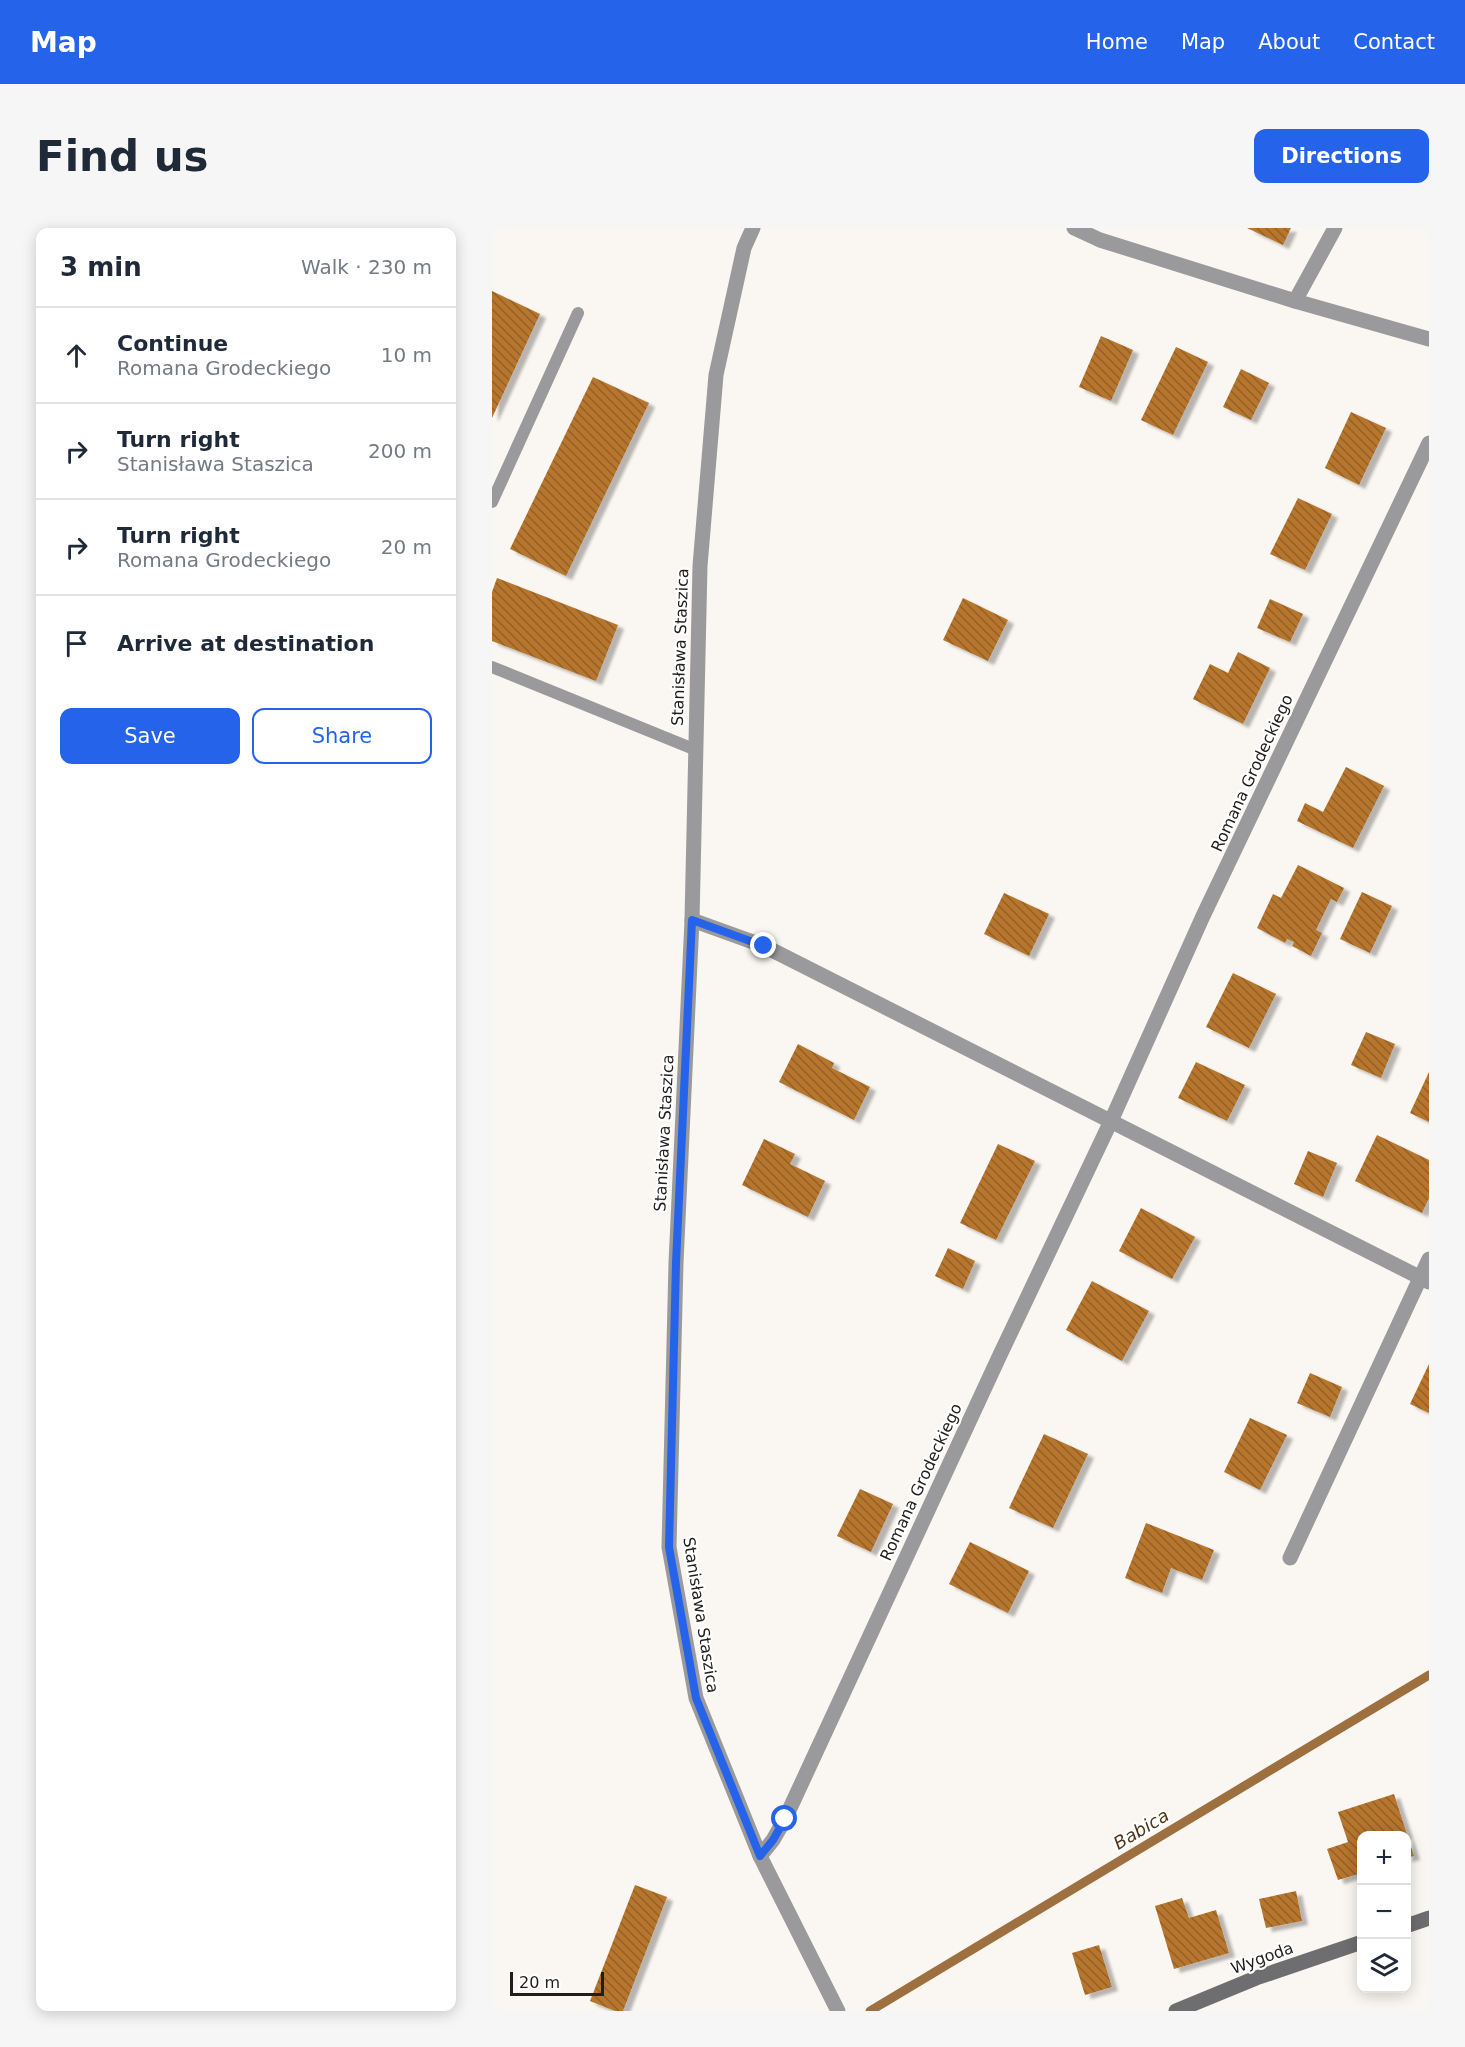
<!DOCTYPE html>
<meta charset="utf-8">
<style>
:root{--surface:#fff;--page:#f6f6f7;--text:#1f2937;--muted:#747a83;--line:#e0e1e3;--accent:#2563eb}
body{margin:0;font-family:"DejaVu Sans",sans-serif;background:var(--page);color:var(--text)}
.controls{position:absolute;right:18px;bottom:18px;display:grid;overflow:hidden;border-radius:12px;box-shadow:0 3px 15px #0003}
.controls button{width:54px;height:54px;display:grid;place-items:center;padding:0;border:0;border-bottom:2px solid var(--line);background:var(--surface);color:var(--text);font:30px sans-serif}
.scale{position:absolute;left:18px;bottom:15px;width:94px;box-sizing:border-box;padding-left:6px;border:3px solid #201e1c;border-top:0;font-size:16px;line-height:21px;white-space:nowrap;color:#201e1c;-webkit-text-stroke:4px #fff;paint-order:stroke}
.stop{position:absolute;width:18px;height:18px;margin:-14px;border:4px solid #2563eb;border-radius:50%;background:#fff}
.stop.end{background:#2563eb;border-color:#fff;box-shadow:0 2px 6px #0008}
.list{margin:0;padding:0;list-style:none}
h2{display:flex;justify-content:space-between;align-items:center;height:78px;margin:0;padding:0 24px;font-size:26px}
h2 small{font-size:20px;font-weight:400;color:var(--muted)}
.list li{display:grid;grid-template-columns:39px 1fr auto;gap:18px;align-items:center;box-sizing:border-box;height:96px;padding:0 24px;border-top:2px solid var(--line)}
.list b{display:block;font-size:22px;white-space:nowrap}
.list p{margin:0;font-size:20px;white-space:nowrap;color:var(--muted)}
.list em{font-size:20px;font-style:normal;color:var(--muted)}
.actions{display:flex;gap:12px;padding:18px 24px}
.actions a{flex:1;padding:14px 0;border:2px solid var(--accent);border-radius:12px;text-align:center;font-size:21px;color:var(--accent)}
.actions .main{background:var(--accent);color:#fff}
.icon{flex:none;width:33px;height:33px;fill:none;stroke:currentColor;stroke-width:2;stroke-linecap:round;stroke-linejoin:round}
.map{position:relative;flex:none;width:937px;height:1783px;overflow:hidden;border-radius:12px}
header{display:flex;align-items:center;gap:36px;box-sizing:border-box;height:84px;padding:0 30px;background:var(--accent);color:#fff}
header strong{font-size:28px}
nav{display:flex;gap:33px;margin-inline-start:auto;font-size:21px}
.intro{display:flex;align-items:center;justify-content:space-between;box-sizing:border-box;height:144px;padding:0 36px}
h1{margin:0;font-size:42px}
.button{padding:15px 27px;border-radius:12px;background:var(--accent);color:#fff;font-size:21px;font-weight:700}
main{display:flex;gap:36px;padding:0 36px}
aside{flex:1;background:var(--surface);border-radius:12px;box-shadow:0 3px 15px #0003}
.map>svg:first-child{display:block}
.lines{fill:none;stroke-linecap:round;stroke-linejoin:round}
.stream{stroke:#9f703f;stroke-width:9}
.building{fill:url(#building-back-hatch);filter:url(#shadow)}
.lane{stroke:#9a999b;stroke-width:12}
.street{stroke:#9a999b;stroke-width:15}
.secondary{stroke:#6e6d70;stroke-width:15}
.route{stroke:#2563eb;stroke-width:8}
.labels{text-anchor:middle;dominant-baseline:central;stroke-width:4.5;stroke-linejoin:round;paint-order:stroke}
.street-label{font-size:16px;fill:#201e1c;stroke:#fff}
.water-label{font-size:18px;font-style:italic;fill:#503417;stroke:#fff}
</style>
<header>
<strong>Map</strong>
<nav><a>Home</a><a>Map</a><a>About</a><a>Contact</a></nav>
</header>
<div class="intro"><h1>Find us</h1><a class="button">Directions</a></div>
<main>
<aside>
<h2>3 min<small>Walk · 230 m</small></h2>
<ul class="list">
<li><svg class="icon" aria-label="ahead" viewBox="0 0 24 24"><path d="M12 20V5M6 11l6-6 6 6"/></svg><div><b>Continue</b><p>Romana Grodeckiego</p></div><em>10 m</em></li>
<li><svg class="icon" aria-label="right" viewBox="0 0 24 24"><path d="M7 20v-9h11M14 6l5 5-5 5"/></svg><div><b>Turn right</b><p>Stanisława Staszica</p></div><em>200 m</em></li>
<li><svg class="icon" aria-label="right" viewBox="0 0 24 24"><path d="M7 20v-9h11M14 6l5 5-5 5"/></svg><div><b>Turn right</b><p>Romana Grodeckiego</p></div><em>20 m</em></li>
<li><svg class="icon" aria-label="arrive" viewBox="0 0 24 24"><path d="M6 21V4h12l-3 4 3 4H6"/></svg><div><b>Arrive at destination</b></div></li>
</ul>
<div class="actions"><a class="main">Save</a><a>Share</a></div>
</aside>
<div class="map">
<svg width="937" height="1783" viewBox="0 0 937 1783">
<defs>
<pattern id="building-back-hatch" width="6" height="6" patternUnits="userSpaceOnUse" patternTransform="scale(1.5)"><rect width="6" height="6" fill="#b6762e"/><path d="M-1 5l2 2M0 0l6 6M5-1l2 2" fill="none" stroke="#946026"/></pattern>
<filter id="shadow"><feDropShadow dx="6" dy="4" stdDeviation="1.5" flood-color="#0004"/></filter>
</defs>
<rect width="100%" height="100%" fill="#faf6f1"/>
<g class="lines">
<path class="stream" d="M378 1783 937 1447"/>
</g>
<g class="building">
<path d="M755 0H799L791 17Z"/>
<path d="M0 63 48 86 0 190Z"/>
<path d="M609 108 641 122 619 173 587 159Z"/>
<path d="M684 119 716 134 681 207 649 192Z"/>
<path d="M749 141 777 155 759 192 731 179Z"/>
<path d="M101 149 157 175 74 348 18 321Z"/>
<path d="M859 184 894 200 867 257 833 240Z"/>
<path d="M806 270 840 286 813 342 778 326Z"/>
<path d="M5 350 126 397 104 453 0 413V364Z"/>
<path d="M471 370 516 392 496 433 451 412Z"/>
<path d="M778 371 811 386 798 414 765 400Z"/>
<path d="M746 424 778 440 751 496 701 471 718 436 736 445Z"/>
<path d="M854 539 892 558 861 620 805 593 813 575 831 584Z"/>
<path d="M806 637 852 660 845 674 839 671 824 702 830 705 819 728 800 718 802 714 795 711 793 715 765 700 781 666 789 670Z"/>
<path d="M870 664 900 678 878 725 848 711Z"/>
<path d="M512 665 557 686 537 728 492 706Z"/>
<path d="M741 745 784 766 757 820 714 799Z"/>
<path d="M874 804 903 816 889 850 859 837Z"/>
<path d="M306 816 342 835 340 840 378 859 362 892 287 854Z"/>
<path d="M704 834 753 857 735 893 686 870Z"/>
<path d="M937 844V894L918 885Z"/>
<path d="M885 907 937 932V970L930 985 863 953Z"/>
<path d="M272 911 303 926 298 936 333 953 316 989 250 957Z"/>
<path d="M506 916 543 933 504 1012 468 995Z"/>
<path d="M816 923 845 935 831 969 802 956Z"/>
<path d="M649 980 703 1009 680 1051 627 1023Z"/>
<path d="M456 1020 483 1033 471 1061 443 1048Z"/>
<path d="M600 1053 657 1083 630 1133 574 1102Z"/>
<path d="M937 1136V1185L918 1176Z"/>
<path d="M818 1145 850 1159 838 1189 805 1175Z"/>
<path d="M758 1190 795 1207 768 1262 732 1244Z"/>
<path d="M552 1206 596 1226 561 1300 517 1280Z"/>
<path d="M368 1261 401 1276 379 1324 345 1308Z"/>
<path d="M654 1295 722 1322 710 1352 679 1340 670 1365 633 1350Z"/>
<path d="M478 1314 537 1343 516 1385 457 1356Z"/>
<path d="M902 1566 922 1628 914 1630V1608H870V1645L846 1652 835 1621 856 1614 846 1584Z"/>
<path d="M143 1657 175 1669 131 1783H123L98 1773Z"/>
<path d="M804 1663 810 1693 774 1700 767 1671Z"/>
<path d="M690 1670 697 1690 724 1682 737 1725 682 1741 663 1678Z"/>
<path d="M607 1717 620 1759 593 1767 580 1725Z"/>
</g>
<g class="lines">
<g class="lane">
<path d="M0 274 86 85"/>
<path d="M0 439 204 522"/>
</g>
<g class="street">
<path d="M261 0 252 20 224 147 208 338 200 692 184 1035 177 1319 204 1470 268 1628 346 1783"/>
<path d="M582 0 608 12 803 73 937 111"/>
<path d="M803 73 843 0"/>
<path d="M200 692 272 718 937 1054"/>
<path d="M798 1330 937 1031"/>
<path d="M268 1628 281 1612 293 1591 507 1129 619 893 711 688 937 215"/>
</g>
<g class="secondary">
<path d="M914 1698 937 1690"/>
<path d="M684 1783 764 1750 870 1714"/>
</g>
</g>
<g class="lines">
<path class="route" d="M272 718 200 692 184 1035 177 1319 204 1470 268 1628 281 1612 293 1591"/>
</g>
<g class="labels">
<g class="street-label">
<text transform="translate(188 419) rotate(-88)">Stanisława Staszica</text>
<text transform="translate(760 545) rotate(-65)">Romana Grodeckiego</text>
<text transform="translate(172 905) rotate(-87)">Stanisława Staszica</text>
<text transform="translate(429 1254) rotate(-65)">Romana Grodeckiego</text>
<text transform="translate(209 1387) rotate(81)">Stanisława Staszica</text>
<text transform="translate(770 1730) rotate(-20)">Wygoda</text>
</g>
<g class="water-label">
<text transform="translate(649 1601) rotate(-31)">Babica</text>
</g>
</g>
</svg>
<div class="controls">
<button>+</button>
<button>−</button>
<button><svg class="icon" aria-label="layers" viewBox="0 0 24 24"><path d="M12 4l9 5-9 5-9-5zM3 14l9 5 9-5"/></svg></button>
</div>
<div class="scale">20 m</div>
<div class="stop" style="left:293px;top:1591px"></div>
<div class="stop end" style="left:272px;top:718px"></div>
</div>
</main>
